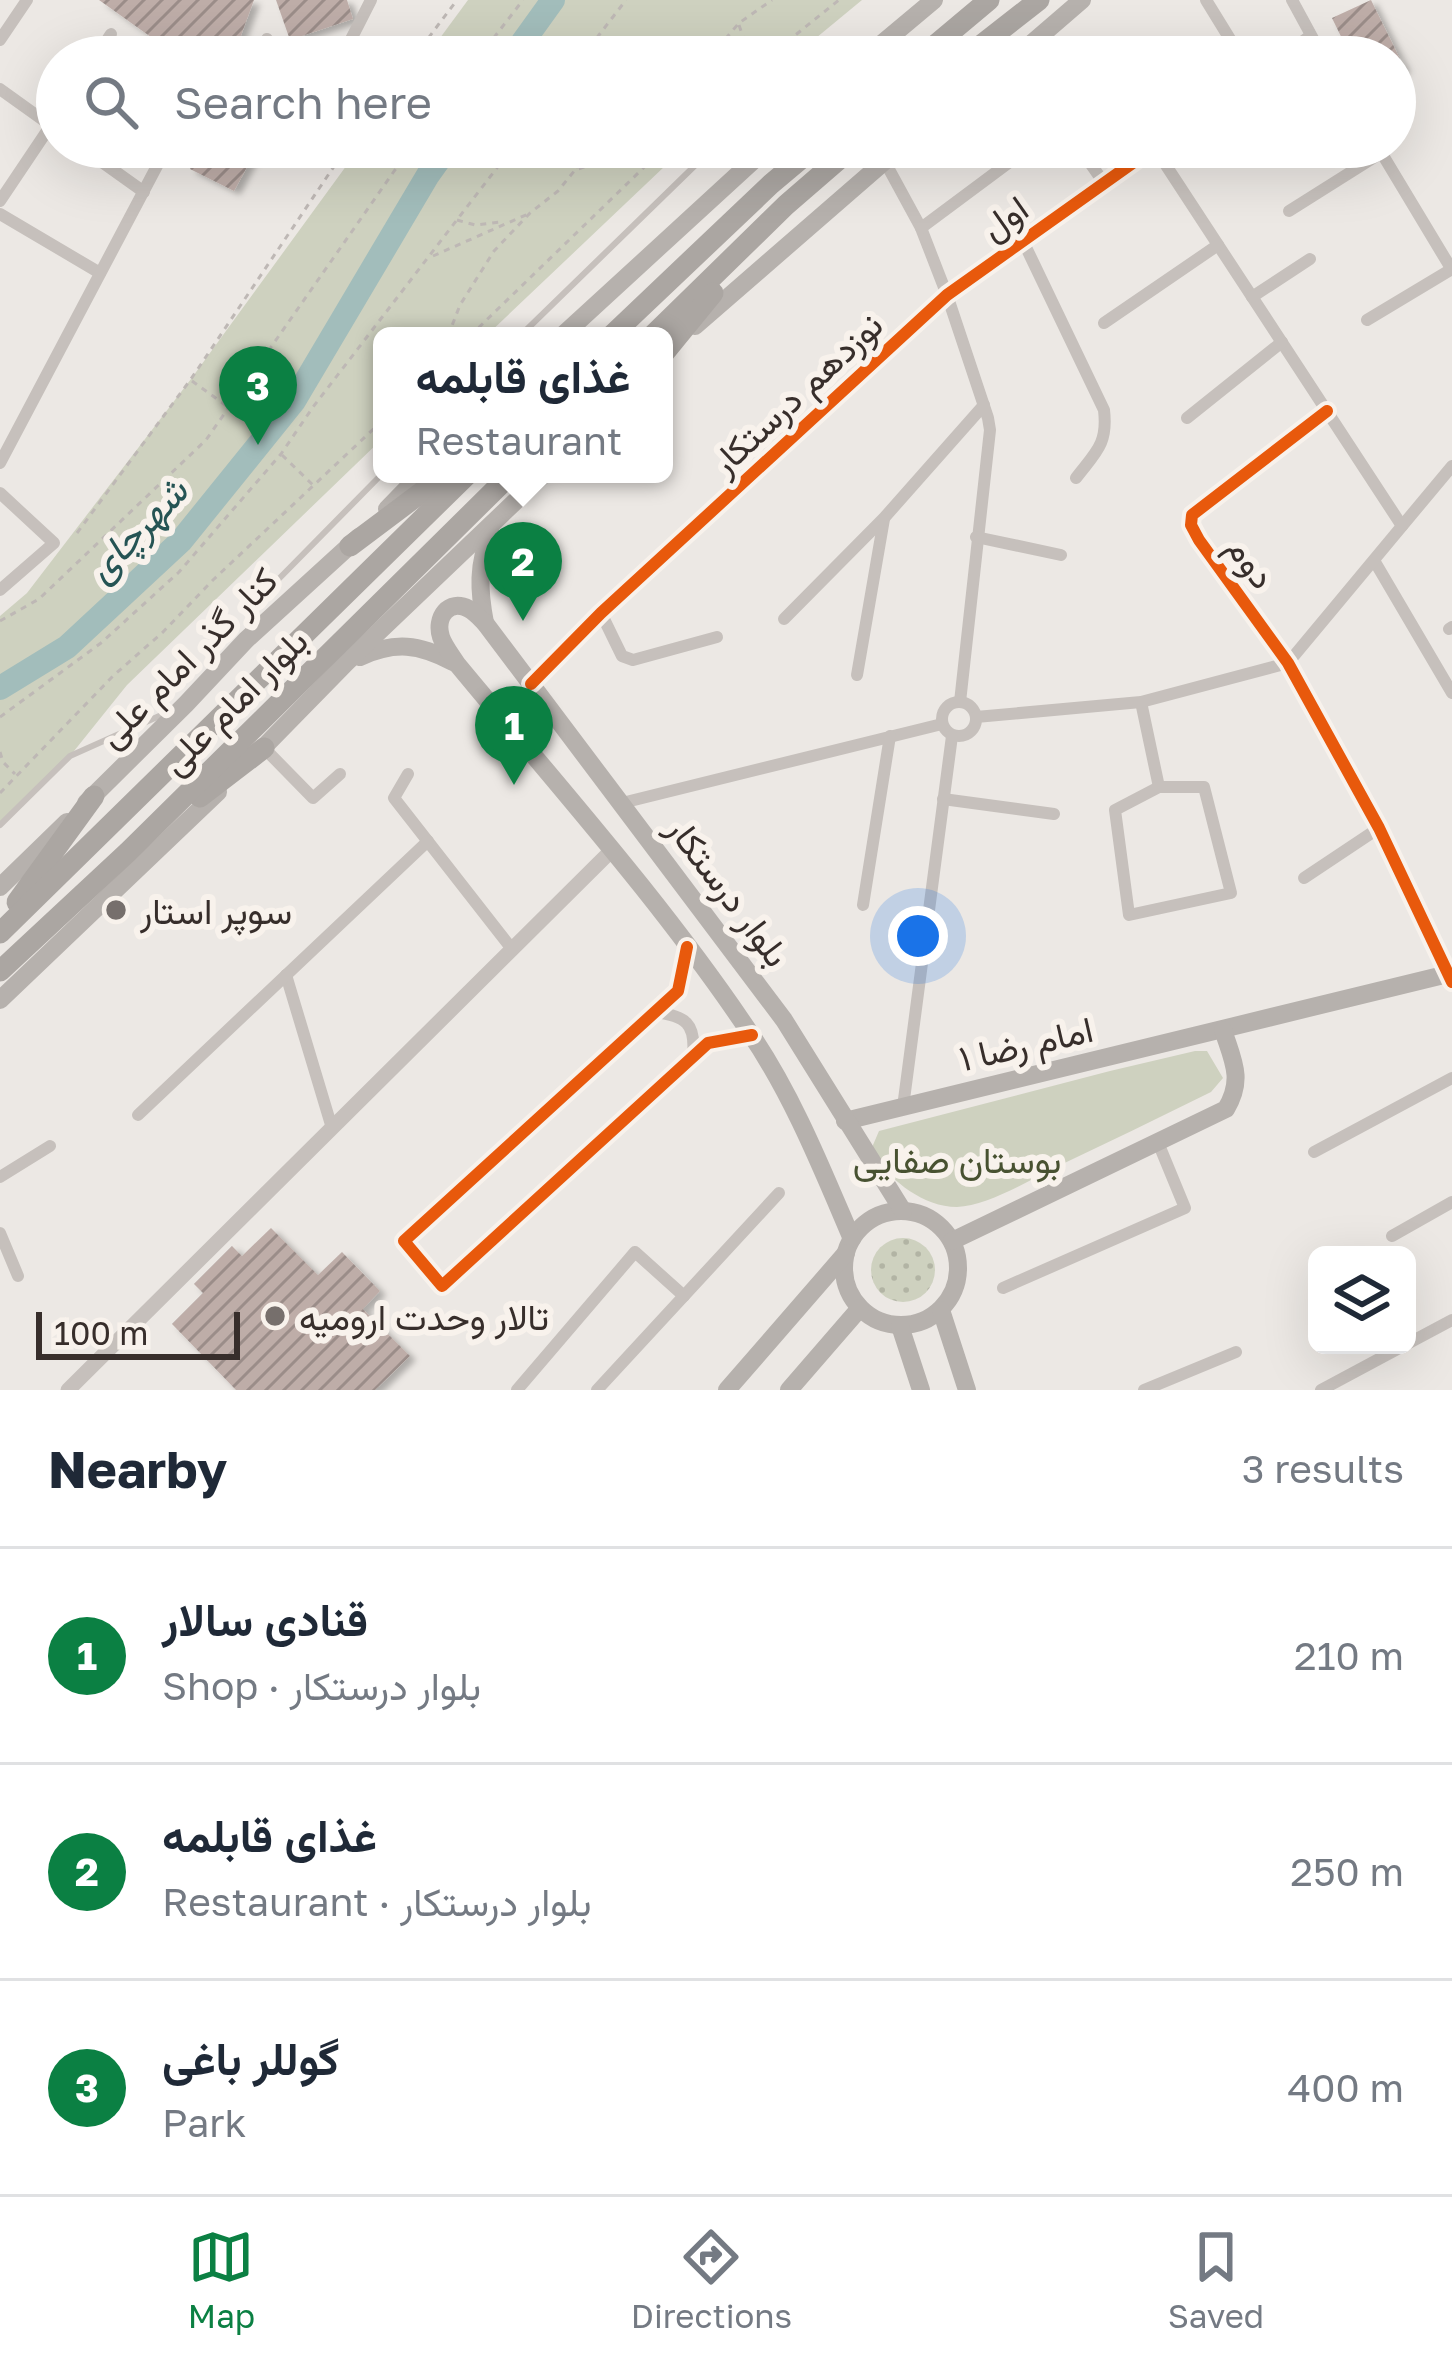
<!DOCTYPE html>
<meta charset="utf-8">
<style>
:root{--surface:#fff;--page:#f6f6f7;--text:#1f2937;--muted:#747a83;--line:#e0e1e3;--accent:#0b8043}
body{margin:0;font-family:"Golos Text",Vazirmatn,sans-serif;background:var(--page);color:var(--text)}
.controls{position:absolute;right:36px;bottom:36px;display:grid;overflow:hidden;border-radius:18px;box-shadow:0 12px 48px #0002}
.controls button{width:108px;height:108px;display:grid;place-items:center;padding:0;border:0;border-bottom:3px solid var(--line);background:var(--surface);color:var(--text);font:60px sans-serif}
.scale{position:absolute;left:36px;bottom:30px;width:204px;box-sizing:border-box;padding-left:12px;border:6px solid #372e2b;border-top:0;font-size:33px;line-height:42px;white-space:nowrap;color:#372e2b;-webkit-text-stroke:9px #f8f2ec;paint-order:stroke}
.you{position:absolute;left:918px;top:936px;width:42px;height:42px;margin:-30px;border:9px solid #fff;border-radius:50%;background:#1a73e8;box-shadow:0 0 0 18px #1a73e833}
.badge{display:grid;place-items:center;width:78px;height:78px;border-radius:50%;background:var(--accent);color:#fff;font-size:39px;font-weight:700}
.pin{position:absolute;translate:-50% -99px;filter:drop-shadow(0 3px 6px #0008)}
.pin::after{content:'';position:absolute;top:63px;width:42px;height:36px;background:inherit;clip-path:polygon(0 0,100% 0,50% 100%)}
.popup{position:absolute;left:373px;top:327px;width:300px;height:156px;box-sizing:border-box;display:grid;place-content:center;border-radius:18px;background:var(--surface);filter:drop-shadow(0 3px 9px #0005);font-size:39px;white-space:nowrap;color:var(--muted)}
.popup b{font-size:45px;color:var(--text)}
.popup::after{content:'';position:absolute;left:50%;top:100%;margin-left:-24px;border:24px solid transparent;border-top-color:var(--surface)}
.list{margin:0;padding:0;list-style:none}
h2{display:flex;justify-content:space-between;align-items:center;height:156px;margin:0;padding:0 48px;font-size:51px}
h2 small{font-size:39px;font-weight:400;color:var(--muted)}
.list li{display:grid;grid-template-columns:78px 1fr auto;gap:36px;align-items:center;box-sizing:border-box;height:216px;padding:0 48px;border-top:3px solid var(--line)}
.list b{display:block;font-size:45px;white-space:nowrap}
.list p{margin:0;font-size:39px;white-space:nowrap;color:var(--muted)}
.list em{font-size:39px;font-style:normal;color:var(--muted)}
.icon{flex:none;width:66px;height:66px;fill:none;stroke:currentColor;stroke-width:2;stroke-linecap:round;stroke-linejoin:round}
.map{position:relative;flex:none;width:1452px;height:1390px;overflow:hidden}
.search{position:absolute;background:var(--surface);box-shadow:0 12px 48px #0002;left:36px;right:36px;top:36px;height:132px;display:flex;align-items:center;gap:30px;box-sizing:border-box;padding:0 42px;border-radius:66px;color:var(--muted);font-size:45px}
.sheet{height:804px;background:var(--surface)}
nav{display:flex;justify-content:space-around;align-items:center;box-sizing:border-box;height:168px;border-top:3px solid var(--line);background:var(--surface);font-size:33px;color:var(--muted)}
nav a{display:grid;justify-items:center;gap:6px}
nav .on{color:var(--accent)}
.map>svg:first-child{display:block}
.grass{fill:url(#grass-dots)}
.park{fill:#ced1bf}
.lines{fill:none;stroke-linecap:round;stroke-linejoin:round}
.river{stroke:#a2bdbb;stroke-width:24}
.building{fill:url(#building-hatch);filter:url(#shadow)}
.path{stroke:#beb8b5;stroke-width:3;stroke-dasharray:6 6;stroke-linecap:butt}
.service{stroke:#c6c0bc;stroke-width:6}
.minor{stroke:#c6c0bc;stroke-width:12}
.tertiary{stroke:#c6c0bc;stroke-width:15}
.secondary{stroke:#b6b1ad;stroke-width:18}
.trunk{stroke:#aba6a2;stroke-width:21}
.cycleway-casing{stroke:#f8f2ec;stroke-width:20}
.cycleway{stroke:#e8590c;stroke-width:12}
.poi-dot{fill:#766f6c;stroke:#f8f2ec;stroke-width:4.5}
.labels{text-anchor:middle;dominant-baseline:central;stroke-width:12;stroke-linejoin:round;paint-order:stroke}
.street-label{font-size:36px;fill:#372e2b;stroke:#f8f2ec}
.poi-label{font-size:36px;fill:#372e2b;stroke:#f8f2ec;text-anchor:start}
.park-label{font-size:36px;fill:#485231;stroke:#f8f2ec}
.water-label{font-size:39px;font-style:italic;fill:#255454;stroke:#f8f2ec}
</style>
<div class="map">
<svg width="1452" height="1390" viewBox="0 0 1452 1390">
<defs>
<pattern id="grass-dots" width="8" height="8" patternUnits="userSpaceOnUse" patternTransform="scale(3)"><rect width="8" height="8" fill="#ced1bf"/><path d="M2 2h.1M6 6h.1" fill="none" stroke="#b2b4a4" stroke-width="1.8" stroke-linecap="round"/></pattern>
<pattern id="building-hatch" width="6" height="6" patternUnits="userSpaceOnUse" patternTransform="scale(3)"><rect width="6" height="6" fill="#beada8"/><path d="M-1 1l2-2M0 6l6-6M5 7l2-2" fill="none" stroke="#9b8d89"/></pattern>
<filter id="shadow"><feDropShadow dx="6" dy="4" stdDeviation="3" flood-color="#0004"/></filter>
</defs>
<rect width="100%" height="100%" fill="#ece8e4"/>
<circle class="grass" cx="903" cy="1270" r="32"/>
<g class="park">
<path d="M468 0H862L793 57H426Z"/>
<path d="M360 147H685L486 336H382V439L127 685 70 756 0 825V616L27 593 191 379Z"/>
<path d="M1195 1051H1207L1223 1078 1211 1092C1158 1118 1105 1144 1052 1169 1027 1182 986 1206 957 1207 923 1207 893 1181 872 1156L873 1145 879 1131 1110 1071Z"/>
</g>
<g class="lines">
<g class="river">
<path d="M512 57 553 0"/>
<path d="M0 688 67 647 181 541 294 401 428 175 448 147"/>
</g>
</g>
<g class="building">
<path d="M99 0H254L233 57H179Z"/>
<path d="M276 0H347L353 19 290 40Z"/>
<path d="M1371 0 1405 69 1395 74V57H1351L1332 18Z"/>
<path d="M202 147H258L234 191 190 169Z"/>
<path d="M271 1228 318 1275 342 1252 380 1291 363 1309 410 1356 375 1390H236L172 1324 203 1293 194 1284 232 1246 242 1256Z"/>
</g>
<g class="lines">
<g class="path">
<path d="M739 25 750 57"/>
<path d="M414 57 457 0"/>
<path d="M479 57 523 0"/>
<path d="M582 57 626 0"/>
<path d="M710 57 739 23 772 0"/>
<path d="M768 57 839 0"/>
<path d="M576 168 582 147"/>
<path d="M457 220 475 225 501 222"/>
<path d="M433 256 528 214"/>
<path d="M448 336 460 305 494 251 530 213 558 191 575 170 609 159 619 147"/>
<path d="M470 336 665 147"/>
<path d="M192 381 228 407"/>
<path d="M282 455 314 486"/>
<path d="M77 533 191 379 347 147"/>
<path d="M0 621 39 599 206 440 411 147"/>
<path d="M0 717 101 643 179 572 281 454 313 407 513 147"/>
<path d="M0 752 3 762 15 774"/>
<path d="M0 793 113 676 163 632 213 580 382 421"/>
</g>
<g class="service">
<path d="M837 57 861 51"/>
<path d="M520 336 714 147"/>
<path d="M250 628 258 600 382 474"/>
<path d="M0 825 70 756 166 713"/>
</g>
<g class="minor">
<path d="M1206 0 1241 57"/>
<path d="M1292 0 1323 57"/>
<path d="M267 39 269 50 275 57"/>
<path d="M0 40 27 0"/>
<path d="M96 57 111 34"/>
<path d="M342 57 371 0"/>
<path d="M1281 57 1310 36"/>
<path d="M0 89 57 130"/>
<path d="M81 147 144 192"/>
<path d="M1079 147 1104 183"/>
<path d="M1154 147 1402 526"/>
<path d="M1378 147 1452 270"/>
<path d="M884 160 921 228 947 295 988 418 990 430 960 702"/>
<path d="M0 201 57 116"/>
<path d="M1289 211 1381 153"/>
<path d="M0 214 100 273"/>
<path d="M921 228 1019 155"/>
<path d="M1023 241 1104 410C1108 444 1096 452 1076 478"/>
<path d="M1252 297 1310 259"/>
<path d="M1367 320 1452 269"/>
<path d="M1104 323 1218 245"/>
<path d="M1327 411 1192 515 1191 525 1199 540 1288 663 1379 828 1449 976"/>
<path d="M1187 418 1282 342"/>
<path d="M0 463 167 147"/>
<path d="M0 493 54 543 0 590"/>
<path d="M976 537 1061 555"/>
<path d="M1375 562 1452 693"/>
<path d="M601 613 622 656 633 660 717 637"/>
<path d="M784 619 884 518 984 405"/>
<path d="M1449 629 1452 627"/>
<path d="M857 675 884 519"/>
<path d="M531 684 601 613 947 295 1155 147"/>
<circle cx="959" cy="719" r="17"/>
<path d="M1141 702 1159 787"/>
<path d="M976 717 1141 702 1288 663 1452 466"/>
<path d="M264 748 313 798 340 774"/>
<path d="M408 774 394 798 512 949"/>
<path d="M1159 787H1204L1231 893 1129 915 1115 810Z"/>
<path d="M943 799 1054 814"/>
<path d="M622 803 942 724"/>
<path d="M1304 878 1379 828"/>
<path d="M863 905 890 736"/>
<path d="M687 947 678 991 404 1241 442 1286 708 1043 752 1035"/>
<path d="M286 975 332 1128"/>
<path d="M656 1012C685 1016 696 1023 693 1055"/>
<path d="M903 1107 952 736"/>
<path d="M138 1115 428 841"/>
<path d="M1314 1152 1452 1078"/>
<path d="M0 1177 50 1146"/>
<path d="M0 1233 18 1276"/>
<path d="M1392 1236 1452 1202"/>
<path d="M1003 1288 1185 1208 1157 1140"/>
<path d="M1407 1344 1452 1320"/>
<path d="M517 1390 635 1252 684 1296"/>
<path d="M597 1390 779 1193"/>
<path d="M1144 1390 1236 1352"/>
<path d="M1321 1390 1405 1345"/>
</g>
<path class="tertiary" d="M68 1390 612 850"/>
<g class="secondary">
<path d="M866 57 934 0"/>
<path d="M1016 57 1082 0"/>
<path d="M695 326 901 147"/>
<path d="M562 336 768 147"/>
<path d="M387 509 421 474"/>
<path d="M485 623C479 591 477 564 491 534"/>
<path d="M360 657C395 641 419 644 453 662"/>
<path d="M255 756 347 662 544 474"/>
<path d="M86 803 186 704 246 640 359 537"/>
<path d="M0 887 67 822"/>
<path d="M0 1000 218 792"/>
<path d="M845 1121 1452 973"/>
<circle cx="901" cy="1268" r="57"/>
<path d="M852 1239C822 1169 793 1096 750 1033 663 903 557 785 457 664 452 656 444 646 441 637 435 618 448 598 469 609 475 612 480 618 485 623L784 1020 903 1211"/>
<path d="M952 1241 1226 1109C1244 1079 1233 1061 1223 1030"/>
<path d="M941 1310 967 1390"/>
<path d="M900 1326 921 1390"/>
<path d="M727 1390 846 1253"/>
<path d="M789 1390 860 1308"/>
</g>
<g class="trunk">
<path d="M921 57 989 0"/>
<path d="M966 57 1039 0"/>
<path d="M611 336 771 184 815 147"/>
<path d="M652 336 786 205 853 147"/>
<path d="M664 353 713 293"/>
<path d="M350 546 446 474"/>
<path d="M200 797 264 748"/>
<path d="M17 902 94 796"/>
<path d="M0 933 468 474"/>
<path d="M0 971 128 852 511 474"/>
</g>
<g class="cycleway-casing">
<g id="cycleway">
<path d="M1327 411 1192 515 1191 525 1199 540 1288 663 1379 828 1452 982"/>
<path d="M531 684 601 613 947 295 1155 147"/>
<path d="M687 947 678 991 404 1241 442 1286 708 1043 752 1035"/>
</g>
</g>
<use href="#cycleway" class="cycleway"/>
</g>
<g class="poi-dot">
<circle cx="116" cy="910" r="12"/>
<circle cx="275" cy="1316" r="12"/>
</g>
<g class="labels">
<g class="street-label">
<text transform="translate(1004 217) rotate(-35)">اول</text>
<text transform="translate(796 393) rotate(-43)">نوزدهم درستکار</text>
<text transform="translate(1252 562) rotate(54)">دوم</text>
<text transform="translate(187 657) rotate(-45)">کنار گذر امام علی</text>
<text transform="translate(234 701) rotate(-45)">بلوار امام علی</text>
<text transform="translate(729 891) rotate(53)">بلوار درستکار</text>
<text transform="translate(1026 1043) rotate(-13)">امام رضا ۱</text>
</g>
<g class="poi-label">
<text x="140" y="910">سوپر استار</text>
<text x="299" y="1316">تالار وحدت ارومیه</text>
</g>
<g class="park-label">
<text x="957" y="1159">بوستان صفایی</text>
</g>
<g class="water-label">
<text transform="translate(136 529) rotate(-46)">شهرچای</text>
</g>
</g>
</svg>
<div class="controls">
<button><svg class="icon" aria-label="layers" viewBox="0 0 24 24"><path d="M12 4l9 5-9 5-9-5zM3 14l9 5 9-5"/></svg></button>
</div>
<div class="scale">100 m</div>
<div class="you"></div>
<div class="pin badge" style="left:514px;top:785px">1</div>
<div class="pin badge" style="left:523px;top:621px">2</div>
<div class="popup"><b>غذای قابلمه</b>Restaurant</div>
<div class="pin badge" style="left:258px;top:445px">3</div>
<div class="search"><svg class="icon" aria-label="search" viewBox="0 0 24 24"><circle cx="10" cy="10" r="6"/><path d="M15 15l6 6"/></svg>Search here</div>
</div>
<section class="sheet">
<h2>Nearby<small>3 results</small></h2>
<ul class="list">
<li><span class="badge">1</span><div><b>قنادی سالار</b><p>Shop · بلوار درستکار</p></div><em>210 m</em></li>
<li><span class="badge">2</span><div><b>غذای قابلمه</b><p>Restaurant · بلوار درستکار</p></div><em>250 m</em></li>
<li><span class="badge">3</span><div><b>گوللر باغی</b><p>Park</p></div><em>400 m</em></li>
</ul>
</section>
<nav>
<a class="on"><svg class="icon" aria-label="map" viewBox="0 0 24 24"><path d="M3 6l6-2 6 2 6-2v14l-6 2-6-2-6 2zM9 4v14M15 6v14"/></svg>Map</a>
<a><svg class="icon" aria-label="directions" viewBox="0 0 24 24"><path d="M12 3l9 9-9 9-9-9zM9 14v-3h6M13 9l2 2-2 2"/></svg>Directions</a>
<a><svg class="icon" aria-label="saved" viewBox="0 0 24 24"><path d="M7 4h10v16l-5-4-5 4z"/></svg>Saved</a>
</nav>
